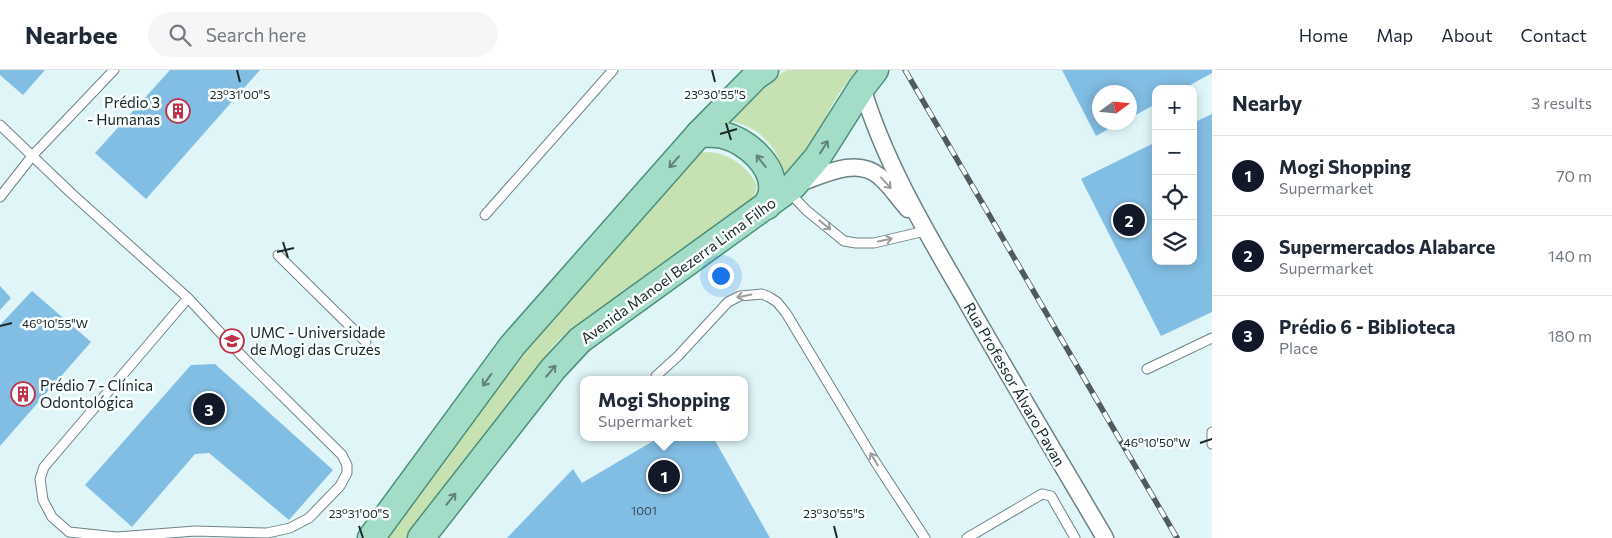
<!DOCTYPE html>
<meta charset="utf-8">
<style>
:root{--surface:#fff;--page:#f6f6f7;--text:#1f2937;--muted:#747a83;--line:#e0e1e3;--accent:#111827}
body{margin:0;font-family:Commissioner,sans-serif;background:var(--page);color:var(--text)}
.controls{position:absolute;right:15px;top:15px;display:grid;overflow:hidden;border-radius:10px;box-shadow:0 2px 12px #0003}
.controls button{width:45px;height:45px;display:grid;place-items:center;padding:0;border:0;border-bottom:1px solid var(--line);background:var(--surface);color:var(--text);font:25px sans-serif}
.compass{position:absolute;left:1092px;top:15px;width:45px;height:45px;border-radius:50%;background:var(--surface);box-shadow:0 2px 12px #0003;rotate:75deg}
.you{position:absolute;left:720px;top:205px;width:18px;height:18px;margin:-12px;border:4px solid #fff;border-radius:50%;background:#1a73e8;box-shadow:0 0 0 8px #1a73e833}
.badge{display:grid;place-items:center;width:32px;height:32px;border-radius:50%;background:var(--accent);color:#fff;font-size:16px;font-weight:700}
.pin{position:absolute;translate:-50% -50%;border:2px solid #fff;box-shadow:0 1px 5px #0006}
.popup{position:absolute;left:580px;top:306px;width:168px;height:65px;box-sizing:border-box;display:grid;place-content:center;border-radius:10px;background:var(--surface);filter:drop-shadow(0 1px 4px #0005);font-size:16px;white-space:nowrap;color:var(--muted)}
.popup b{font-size:19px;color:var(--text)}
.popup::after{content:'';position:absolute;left:50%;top:100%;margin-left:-10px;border:10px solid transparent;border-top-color:var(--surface)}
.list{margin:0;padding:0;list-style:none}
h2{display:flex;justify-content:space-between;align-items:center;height:65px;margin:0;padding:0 20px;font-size:21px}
h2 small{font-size:16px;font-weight:400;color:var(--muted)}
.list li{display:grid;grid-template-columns:32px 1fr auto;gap:15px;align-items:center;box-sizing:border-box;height:80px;padding:0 20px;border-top:1px solid var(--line)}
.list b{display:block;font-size:19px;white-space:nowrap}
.list p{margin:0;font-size:16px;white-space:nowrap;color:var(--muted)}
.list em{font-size:16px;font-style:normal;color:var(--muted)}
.icon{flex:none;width:28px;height:28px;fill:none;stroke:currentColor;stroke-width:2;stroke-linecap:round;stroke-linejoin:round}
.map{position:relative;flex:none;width:1212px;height:468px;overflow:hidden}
header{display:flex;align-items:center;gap:30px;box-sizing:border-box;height:70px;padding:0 25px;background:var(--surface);border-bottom:1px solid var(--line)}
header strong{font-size:24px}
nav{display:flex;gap:28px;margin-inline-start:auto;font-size:18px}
.search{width:350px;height:45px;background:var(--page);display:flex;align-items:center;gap:12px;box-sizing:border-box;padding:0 18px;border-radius:28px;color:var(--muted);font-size:19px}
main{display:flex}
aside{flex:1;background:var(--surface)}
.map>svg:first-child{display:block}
.green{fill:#c6e2b3}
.building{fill:#82bde3}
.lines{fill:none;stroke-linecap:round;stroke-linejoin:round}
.service-casing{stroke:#6e8284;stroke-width:11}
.minor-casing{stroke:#6e8284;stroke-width:19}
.primary-casing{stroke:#4d8f79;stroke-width:29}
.service{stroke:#fff;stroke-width:9}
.minor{stroke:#fff;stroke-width:16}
.primary{stroke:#a3ddc8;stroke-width:26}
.rail-casing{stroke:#505b5d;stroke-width:5.5}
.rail{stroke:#faffff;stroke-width:4;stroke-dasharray:11;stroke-linecap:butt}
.oneway{stroke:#628278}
.oneway2{stroke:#9b9e9f}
.ticks{fill:none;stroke:#202829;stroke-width:2}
.labels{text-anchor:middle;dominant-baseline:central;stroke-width:5;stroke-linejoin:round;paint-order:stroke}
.number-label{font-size:12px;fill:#384d58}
.poi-label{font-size:15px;fill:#202829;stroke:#faffff;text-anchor:start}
.street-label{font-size:15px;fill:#202829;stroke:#faffff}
.ticks-label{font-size:12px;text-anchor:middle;fill:#202829;stroke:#faffff;stroke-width:5;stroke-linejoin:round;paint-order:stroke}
</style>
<header>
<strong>Nearbee</strong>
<div class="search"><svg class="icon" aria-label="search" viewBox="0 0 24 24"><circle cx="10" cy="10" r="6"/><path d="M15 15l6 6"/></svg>Search here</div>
<nav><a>Home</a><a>Map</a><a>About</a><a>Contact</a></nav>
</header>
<main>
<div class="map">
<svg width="1212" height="468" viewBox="0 0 1212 468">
<rect width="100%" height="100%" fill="#dff5f7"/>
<g class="green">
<path d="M787 0H857C852 6 847 12 842 19 823 47 812 82 786 105 779 86 769 67 750 58 743 54 734 52 727 50L765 14Z"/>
<path d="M702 82C726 81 746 94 757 115L753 132 742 142 567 262 552 277 407 468H381L534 269Z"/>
</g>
<g class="building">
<path d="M0 0H45L23 25 0 5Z"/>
<path d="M170 0H260L146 129 95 83Z"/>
<path d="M1062 0H1212V3L1183 19H1156V34L1130 48V22H1100V52H1121L1096 66Z"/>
<path d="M1212 44V242L1161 266 1081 109 1156 72V191H1193V53Z"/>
<path d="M0 216 11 228 0 240Z"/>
<path d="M32 221 91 272 0 376V255Z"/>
<path d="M215 294 333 400 289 450 209 383 195 384 132 457 85 415 191 295Z"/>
<path d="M660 367H713L770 468H507L573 399 582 413Z"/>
</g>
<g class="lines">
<g class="service-casing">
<g id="service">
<path d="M0 55 71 123 188 228 242 286 342 385 347 395V403L340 416 309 448 290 458 267 463 195 461 117 467 69 462 52 447 43 430 40 409 44 397 188 228"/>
<path d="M789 122 806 140 844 171 856 173H874L925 161"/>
<path d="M0 127 33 85 114 0"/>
<path d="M485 145 613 0"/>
<path d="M278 185 366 272"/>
<path d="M1147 299 1212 268"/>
<path d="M656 306 678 286 728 232 740 226 762 224 769 227 777 232 786 243 876 393 925 468"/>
<path d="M1212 362V374"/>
<path d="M967 468 1042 424 1051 426 1075 468"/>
</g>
</g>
<g class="minor-casing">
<g id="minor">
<path d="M862 17C884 91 925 160 964 227 1010 308 1058 388 1105 468"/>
<path d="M797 114C821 106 856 86 879 106 890 115 898 128 908 139"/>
</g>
</g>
<g class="primary-casing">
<g id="primary">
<path d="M699 64C707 64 716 63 723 65 746 71 775 95 772 121 772 126 768 131 767 136"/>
<path d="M371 468 512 276 699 64 756 6 765 0"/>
<path d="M421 468 553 299 580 270 793 116 817 88 862 17 875 0"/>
</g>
</g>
<use href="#service" class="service"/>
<use href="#minor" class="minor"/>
<use href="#primary" class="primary"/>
<g class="rail-casing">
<path id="rail" d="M905 0 1177 468"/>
</g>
<use href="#rail" class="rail"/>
</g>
<defs><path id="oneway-shaft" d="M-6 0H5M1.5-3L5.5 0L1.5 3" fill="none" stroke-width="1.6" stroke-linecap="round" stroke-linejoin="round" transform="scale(1.25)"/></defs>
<g class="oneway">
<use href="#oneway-shaft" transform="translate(824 77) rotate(-58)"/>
<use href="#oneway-shaft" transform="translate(761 91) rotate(-128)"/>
<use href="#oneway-shaft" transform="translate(674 92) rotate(131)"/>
<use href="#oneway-shaft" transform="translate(551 301) rotate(-50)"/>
<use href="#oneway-shaft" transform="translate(487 310) rotate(126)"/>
<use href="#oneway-shaft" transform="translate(451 429) rotate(-51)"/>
</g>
<g class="oneway2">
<use href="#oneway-shaft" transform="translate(886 113) rotate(48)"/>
<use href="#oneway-shaft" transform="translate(825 155) rotate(39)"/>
<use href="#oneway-shaft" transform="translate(885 170) rotate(-11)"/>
<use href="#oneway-shaft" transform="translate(744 226) rotate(168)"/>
<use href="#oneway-shaft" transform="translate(874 389) rotate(-121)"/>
</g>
<path class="ticks" d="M237 0 240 12M712 0 715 12M726 53 731 70M720 64 737 59M283 172 288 188M277 182 294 178M0 256 12 253M1200 373 1212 369M359 456 363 468M834 456 837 468"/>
<defs>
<g id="building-ring" transform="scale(1.25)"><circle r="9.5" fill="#faffff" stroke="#c03048" stroke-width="1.5"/><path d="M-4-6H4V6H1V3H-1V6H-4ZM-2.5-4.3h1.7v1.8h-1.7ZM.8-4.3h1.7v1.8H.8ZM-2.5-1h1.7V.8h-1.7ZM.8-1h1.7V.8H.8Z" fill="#c03048"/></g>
<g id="university-ring" transform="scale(1.25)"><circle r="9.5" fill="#faffff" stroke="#c03048" stroke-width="1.5"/><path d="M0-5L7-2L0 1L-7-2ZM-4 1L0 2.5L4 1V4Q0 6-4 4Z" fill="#c03048"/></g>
</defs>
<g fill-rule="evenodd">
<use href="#building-ring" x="178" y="41"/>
<use href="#university-ring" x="232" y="271"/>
<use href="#building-ring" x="23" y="324"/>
</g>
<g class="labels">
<g class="number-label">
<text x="644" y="440">1001</text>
</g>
<g class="poi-label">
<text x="160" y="32" text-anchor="end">Prédio 3<tspan x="160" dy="17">- Humanas</tspan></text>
<text x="250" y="262">UMC - Universidade<tspan x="250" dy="17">de Mogi das Cruzes</tspan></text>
<text x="40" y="315">Prédio 7 - Clínica<tspan x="40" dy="17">Odontológica</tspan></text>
</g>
<g class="street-label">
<text transform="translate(678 200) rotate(-36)">Avenida Manoel Bezerra Lima Filho</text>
<text transform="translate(1015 314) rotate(60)">Rua Professor Álvaro Pavan</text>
</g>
</g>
<g class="ticks-label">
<text x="240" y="29">23°31'00"S</text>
<text x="715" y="29">23°30'55"S</text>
<text x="55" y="258">46°10'55"W</text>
<text x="1157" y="377">46°10'50"W</text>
<text x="359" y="448">23°31'00"S</text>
<text x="834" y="448">23°30'55"S</text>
</g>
</svg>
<div class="controls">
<button>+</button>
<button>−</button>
<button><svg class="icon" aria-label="locate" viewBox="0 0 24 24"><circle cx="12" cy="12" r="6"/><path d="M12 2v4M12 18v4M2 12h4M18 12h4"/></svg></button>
<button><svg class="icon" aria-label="layers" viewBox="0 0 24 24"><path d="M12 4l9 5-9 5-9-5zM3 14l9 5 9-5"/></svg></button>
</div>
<svg class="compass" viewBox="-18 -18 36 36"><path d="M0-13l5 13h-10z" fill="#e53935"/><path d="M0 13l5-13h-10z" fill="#747a83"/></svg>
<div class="you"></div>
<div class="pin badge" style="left:664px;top:406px">1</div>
<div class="popup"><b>Mogi Shopping</b>Supermarket</div>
<div class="pin badge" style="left:1129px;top:150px">2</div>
<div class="pin badge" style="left:209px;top:339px">3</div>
</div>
<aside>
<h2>Nearby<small>3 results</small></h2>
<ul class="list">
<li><span class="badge">1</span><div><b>Mogi Shopping</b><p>Supermarket</p></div><em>70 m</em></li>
<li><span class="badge">2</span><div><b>Supermercados Alabarce</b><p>Supermarket</p></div><em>140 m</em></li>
<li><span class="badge">3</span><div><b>Prédio 6 - Biblioteca</b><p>Place</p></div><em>180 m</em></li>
</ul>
</aside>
</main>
